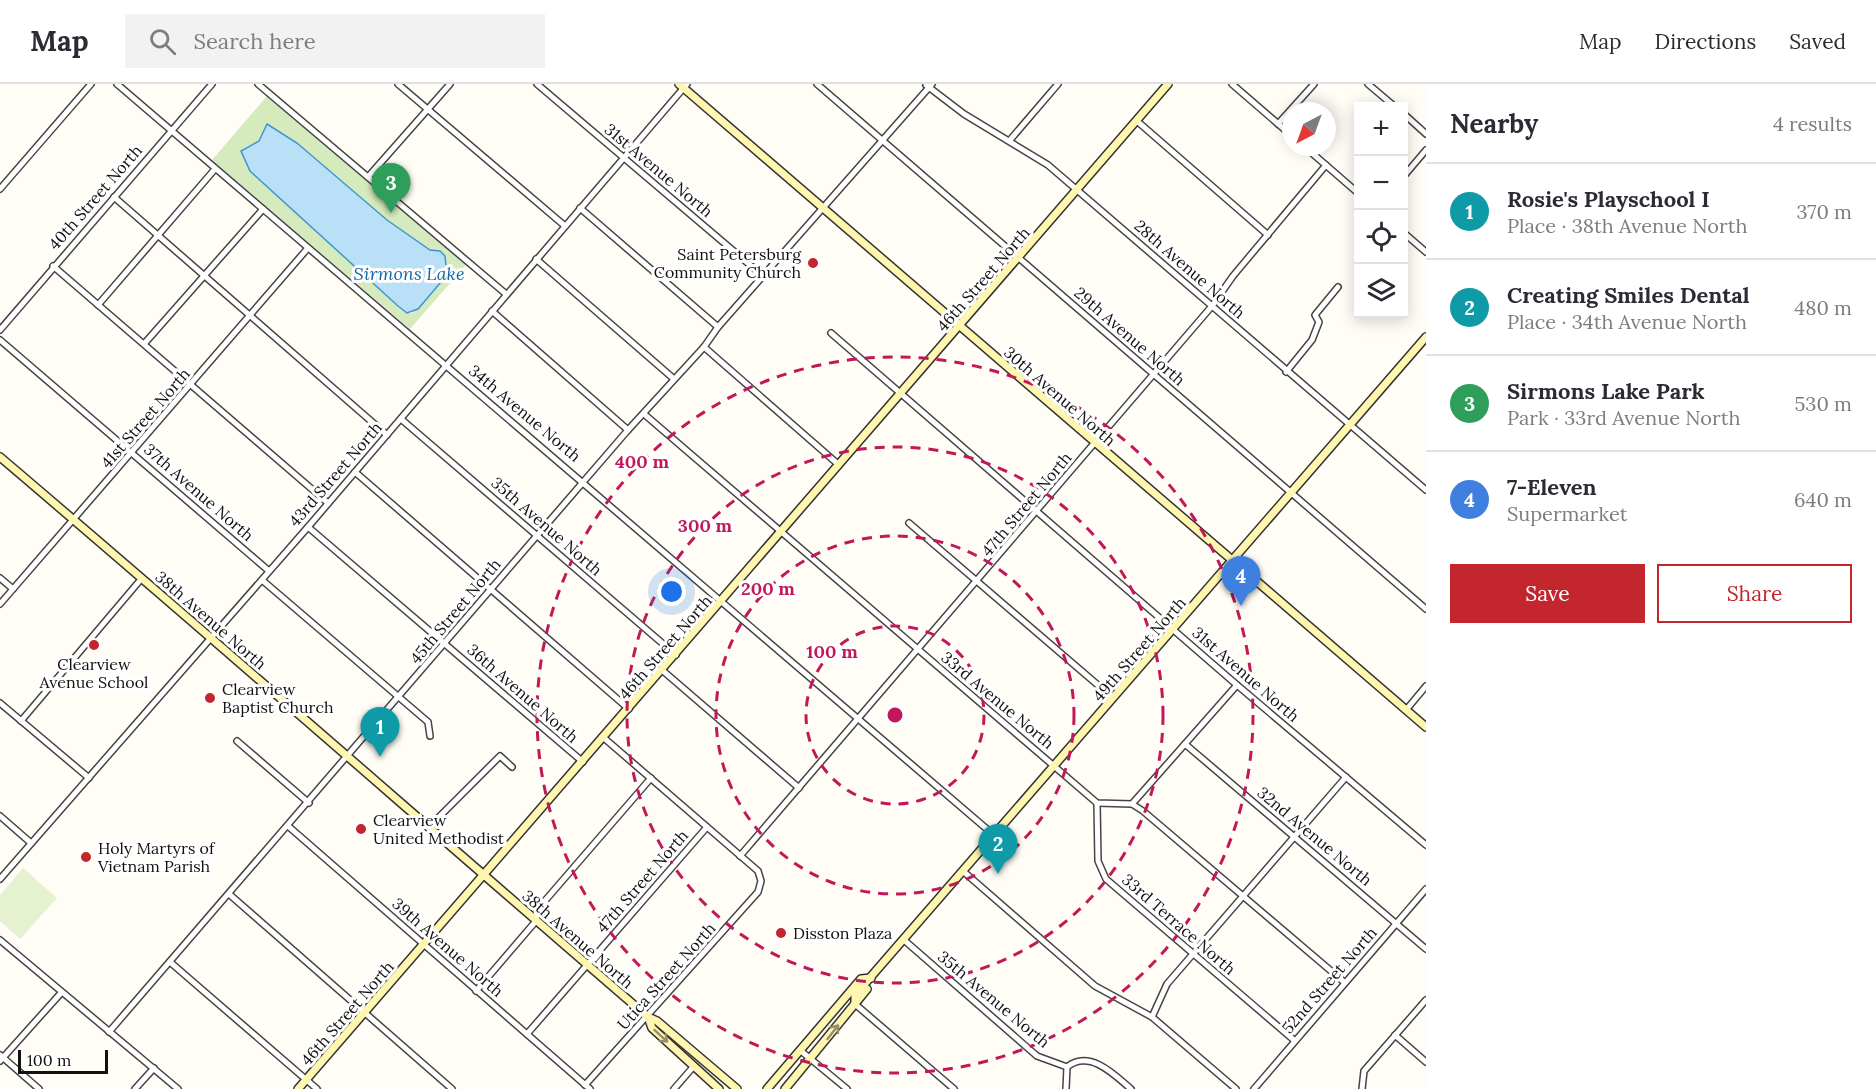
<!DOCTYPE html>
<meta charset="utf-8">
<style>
:root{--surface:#fff;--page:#f2f2f3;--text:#2b2b33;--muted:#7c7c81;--line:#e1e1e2;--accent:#c4262e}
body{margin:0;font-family:Lora,serif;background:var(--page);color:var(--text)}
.controls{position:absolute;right:18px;top:18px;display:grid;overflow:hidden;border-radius:0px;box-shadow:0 3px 15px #0003}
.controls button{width:54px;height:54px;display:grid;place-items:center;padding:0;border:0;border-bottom:2px solid var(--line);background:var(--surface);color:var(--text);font:30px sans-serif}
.compass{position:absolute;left:1282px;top:18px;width:54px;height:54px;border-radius:50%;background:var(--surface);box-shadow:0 3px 15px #0003;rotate:221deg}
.scale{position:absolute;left:18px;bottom:15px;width:90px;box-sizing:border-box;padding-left:6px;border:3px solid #111;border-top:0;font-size:16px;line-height:21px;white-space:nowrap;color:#111;-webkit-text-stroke:4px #fff;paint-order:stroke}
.you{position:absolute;left:672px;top:508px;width:21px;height:21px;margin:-15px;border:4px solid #fff;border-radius:50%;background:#1a73e8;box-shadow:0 0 0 9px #1a73e833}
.badge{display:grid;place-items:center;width:39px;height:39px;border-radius:50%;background:var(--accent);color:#fff;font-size:20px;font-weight:700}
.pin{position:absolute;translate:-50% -50px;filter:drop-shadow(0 2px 3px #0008)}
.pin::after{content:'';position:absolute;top:32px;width:21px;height:18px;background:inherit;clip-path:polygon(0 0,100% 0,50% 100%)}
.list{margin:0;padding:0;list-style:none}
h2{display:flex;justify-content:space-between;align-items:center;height:78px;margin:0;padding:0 24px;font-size:26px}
h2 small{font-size:20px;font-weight:400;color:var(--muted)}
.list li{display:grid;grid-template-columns:39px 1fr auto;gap:18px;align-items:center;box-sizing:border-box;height:96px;padding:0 24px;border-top:2px solid var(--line)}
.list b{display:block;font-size:22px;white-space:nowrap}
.list p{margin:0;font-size:20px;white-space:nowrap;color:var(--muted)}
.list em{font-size:20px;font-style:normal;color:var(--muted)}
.actions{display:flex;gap:12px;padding:18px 24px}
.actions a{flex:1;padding:14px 0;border:2px solid var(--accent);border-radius:0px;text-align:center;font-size:21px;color:var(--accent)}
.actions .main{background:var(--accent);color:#fff}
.icon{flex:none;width:33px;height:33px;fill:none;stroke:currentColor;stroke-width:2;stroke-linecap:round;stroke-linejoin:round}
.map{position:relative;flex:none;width:1426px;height:1005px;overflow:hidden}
header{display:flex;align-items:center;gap:36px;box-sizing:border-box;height:84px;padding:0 30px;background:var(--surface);border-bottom:2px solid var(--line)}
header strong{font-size:28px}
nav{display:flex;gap:33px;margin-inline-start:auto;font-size:21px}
.search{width:420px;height:54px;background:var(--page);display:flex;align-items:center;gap:15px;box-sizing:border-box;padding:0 21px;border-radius:0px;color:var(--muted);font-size:22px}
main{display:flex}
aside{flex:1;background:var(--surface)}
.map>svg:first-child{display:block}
.green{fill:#d5ebbd;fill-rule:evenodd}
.pitch{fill:#e6f2cf}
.water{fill:#b9e0f7;stroke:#3f96cf;stroke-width:1.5}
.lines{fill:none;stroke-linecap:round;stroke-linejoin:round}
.street-casing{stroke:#444;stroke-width:8}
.secondary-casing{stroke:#333;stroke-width:10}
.street{stroke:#fff;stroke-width:5}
.secondary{stroke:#fff6b0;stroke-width:7}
.oneway{stroke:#948f68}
.ring{fill:none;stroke:#c2185b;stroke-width:3;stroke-dasharray:10 8}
.poi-dot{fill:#c4262e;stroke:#fff;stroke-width:2}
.labels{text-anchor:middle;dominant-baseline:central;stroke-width:6;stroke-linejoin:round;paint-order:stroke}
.street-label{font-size:16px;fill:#111;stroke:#fff}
.poi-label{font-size:16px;fill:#111;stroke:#fff;text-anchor:start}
.water-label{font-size:18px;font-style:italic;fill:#1768a6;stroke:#fff}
.centre{fill:#c2185b;stroke:#fff;stroke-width:3}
.ring-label{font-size:18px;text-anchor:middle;font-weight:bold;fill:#c2185b;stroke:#fff;stroke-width:6;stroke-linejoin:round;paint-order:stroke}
</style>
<header>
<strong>Map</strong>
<div class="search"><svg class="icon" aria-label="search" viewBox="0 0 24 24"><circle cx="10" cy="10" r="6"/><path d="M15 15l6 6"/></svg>Search here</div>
<nav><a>Map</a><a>Directions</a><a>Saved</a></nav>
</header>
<main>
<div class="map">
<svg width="1426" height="1005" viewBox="0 0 1426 1005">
<rect width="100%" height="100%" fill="#fffdf5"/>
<path class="green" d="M267 12 466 181 410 245 212 76ZM267 40 297 59 387 136 431 166 441 168 445 172 447 191 426 217 412 229H407L398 222 250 87 246 63 259 57Z"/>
<path class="pitch" d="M23 784 57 814 20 855 0 837V811Z"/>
<path class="water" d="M267 40 297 59 387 136 430 166 440 167 445 172 447 191 418 225 407 229 398 222 250 87 241 67 259 57Z"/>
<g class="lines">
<g class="street-casing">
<g id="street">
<path d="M117 0 995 752"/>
<path d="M258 0 506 210"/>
<path d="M398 0 565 142"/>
<path d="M537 0 763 192"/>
<path d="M817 0 1426 525"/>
<path d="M1232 0 1291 51"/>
<path d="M1368 0 1394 22"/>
<path d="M926 1 964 30 1048 81 1426 406"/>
<path d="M1404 30 1426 50"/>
<path d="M1137 37 1268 151"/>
<path d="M1278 40 1314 0"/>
<path d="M1010 56 1058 0"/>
<path d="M1305 63 1358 109"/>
<path d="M1404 92 1426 66"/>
<path d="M368 93 450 0"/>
<path d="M0 105 91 0"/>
<path d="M114 113 387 351"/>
<path d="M580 124 718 243"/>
<path d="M1404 149 1426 168"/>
<path d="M536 175 674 295"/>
<path d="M53 182 328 419"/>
<path d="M98 221 215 85"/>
<path d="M492 227 628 346"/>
<path d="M0 246 212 0"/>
<path d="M831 249 1237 601 1426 761"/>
<path d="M0 256 269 487"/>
<path d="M144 260 263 125"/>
<path d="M704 263 839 381"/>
<path d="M1286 288 1312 256 1319 238 1315 231 1338 203"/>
<path d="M644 330 1097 719 1132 720 1143 727 1344 898"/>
<path d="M401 335 676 571"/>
<path d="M355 388 629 625"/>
<path d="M909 439 1113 614"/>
<path d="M308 443 583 678"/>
<path d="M0 494 13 505"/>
<path d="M262 496 428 638 430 652"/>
<path d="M0 520 308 164"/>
<path d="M662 586 799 704"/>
<path d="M0 619 89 694"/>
<path d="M1406 626 1426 602"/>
<path d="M21 637 142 494"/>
<path d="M237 657 309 719"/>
<path d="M1185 660 1426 865"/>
<path d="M1097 719 1098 777 1106 795 1294 956"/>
<path d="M1132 720 1237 601"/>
<path d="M0 732 31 759"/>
<path d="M288 742 590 1005"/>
<path d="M428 744 500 672 512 683"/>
<path d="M740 772 1212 222 1233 192 1326 81"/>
<path d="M964 788 1095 902 1152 933 1236 1005"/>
<path d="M0 795 308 443 687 0"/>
<path d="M229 810 452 1005"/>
<path d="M0 856 178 1005"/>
<path d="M904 856 1037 972 1067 983C1089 965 1114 990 1131 1005"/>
<path d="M170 878 317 1005"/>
<path d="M476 907 536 837 537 826 651 694"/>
<path d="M855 920 954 1005"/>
<path d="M1152 933 1167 900 1346 693"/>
<path d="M109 948 628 346 704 263 718 243 932 0"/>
<path d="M527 950 707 743"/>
<path d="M1395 951 1426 978"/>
<path d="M801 967 847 1005"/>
<path d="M0 971 39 1005"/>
<path d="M0 977 61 909"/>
<path d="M585 1001 758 808 761 797 758 787 604 654"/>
<path d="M135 1005 154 984"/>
<path d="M674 1005 694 982"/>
<path d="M1066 1005 1067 983"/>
<path d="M1254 1005 1426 805"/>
<path d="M1362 1005 1364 987 1426 916"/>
</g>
</g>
<g class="secondary-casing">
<g id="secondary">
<path d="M679 0 1426 643"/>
<path d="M0 373C218 558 432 747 648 933L657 937 737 1005"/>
<path d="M855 920V911L1426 253"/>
<path d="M648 933 652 944 719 1005"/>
<path d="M298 1005 1168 0"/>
<path d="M767 1005 861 895 871 894"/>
<path d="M785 1005 867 905"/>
</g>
</g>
<use href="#street" class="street"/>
<use href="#secondary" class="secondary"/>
</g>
<defs><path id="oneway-shaft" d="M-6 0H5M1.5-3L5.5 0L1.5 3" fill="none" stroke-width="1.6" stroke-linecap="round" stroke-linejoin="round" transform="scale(1.5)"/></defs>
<g class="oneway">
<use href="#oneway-shaft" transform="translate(833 948) rotate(-52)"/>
<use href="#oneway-shaft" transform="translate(661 952) rotate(42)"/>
</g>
<g class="ring">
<circle cx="895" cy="631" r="89"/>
<circle cx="895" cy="631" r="179"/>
<circle cx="895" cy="631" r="268"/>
<circle cx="895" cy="631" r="358"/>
</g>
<g class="poi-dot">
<circle cx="813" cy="179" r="6"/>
<circle cx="94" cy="561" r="6"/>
<circle cx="210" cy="614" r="6"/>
<circle cx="361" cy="745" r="6"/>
<circle cx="86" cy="773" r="6"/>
<circle cx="781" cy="849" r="6"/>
</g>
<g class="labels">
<g class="street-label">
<text transform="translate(659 86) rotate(40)">31st Avenue North</text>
<text transform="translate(95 113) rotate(-49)">40th Street North</text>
<text transform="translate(1190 185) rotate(41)">28th Avenue North</text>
<text transform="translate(983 195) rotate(-49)">46th Street North</text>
<text transform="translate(1130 252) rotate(41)">29th Avenue North</text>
<text transform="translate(1060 312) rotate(41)">30th Avenue North</text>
<text transform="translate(525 329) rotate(40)">34th Avenue North</text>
<text transform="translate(145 334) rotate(-49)">41st Street North</text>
<text transform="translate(335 390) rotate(-49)">43rd Street North</text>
<text transform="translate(199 408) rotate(41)">37th Avenue North</text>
<text transform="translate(1026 420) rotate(-50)">47th Street North</text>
<text transform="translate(547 442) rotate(41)">35th Avenue North</text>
<text transform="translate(455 527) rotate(-50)">45th Street North</text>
<text transform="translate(211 536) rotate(41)">38th Avenue North</text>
<text transform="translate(665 563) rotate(-49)">46th Street North</text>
<text transform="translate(1139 565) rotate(-49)">49th Street North</text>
<text transform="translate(1246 590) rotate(41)">31st Avenue North</text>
<text transform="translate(523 609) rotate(41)">36th Avenue North</text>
<text transform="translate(998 616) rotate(40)">33rd Avenue North</text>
<text transform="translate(1315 752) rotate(40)">32nd Avenue North</text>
<text transform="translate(642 797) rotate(-49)">47th Street North</text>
<text transform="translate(1179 840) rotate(41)">33rd Terrace North</text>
<text transform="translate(578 855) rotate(41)">38th Avenue North</text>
<text transform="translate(448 863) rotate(41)">39th Avenue North</text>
<text transform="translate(666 892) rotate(-48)">Utica Street North</text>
<text transform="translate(1329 896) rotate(-49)">52nd Street North</text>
<text transform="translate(994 915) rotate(40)">35th Avenue North</text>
<text transform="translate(347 929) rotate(-49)">46th Street North</text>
</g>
<g class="poi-label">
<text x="801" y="170" text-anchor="end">Saint Petersburg<tspan x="801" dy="18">Community Church</tspan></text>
<text x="94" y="580" text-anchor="middle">Clearview<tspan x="94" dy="18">Avenue School</tspan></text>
<text x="222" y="605">Clearview<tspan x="222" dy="18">Baptist Church</tspan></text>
<text x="373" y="736">Clearview<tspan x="373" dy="18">United Methodist</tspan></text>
<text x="98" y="764">Holy Martyrs of<tspan x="98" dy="18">Vietnam Parish</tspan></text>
<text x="793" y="849">Disston Plaza</text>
</g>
<g class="water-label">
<text x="409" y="189">Sirmons Lake</text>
</g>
</g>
<circle cx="895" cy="631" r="9" class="centre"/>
<g class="ring-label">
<text x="642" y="384">400 m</text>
<text x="705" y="448">300 m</text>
<text x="768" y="511">200 m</text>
<text x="832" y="574">100 m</text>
</g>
</svg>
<div class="controls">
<button>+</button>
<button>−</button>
<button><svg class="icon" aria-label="locate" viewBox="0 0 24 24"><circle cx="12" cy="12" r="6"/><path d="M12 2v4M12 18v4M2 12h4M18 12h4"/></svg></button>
<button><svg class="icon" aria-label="layers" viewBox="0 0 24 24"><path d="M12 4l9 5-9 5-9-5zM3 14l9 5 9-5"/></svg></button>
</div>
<svg class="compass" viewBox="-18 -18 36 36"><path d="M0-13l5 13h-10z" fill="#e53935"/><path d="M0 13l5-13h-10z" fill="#7c7c81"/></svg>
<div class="scale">100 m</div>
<div class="you"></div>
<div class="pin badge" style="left:380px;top:673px;background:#0f9aa8">1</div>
<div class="pin badge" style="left:998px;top:790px;background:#0f9aa8">2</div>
<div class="pin badge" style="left:391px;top:129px;background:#2e9e5b">3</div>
<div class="pin badge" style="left:1241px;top:522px;background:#3f7fe0">4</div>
</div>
<aside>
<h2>Nearby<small>4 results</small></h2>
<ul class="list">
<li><span class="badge" style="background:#0f9aa8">1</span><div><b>Rosie's Playschool I</b><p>Place · 38th Avenue North</p></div><em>370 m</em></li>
<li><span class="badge" style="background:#0f9aa8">2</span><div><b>Creating Smiles Dental</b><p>Place · 34th Avenue North</p></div><em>480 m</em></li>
<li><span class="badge" style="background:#2e9e5b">3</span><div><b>Sirmons Lake Park</b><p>Park · 33rd Avenue North</p></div><em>530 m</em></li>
<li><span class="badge" style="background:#3f7fe0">4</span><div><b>7-Eleven</b><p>Supermarket</p></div><em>640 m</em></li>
</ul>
<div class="actions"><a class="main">Save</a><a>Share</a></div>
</aside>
</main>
